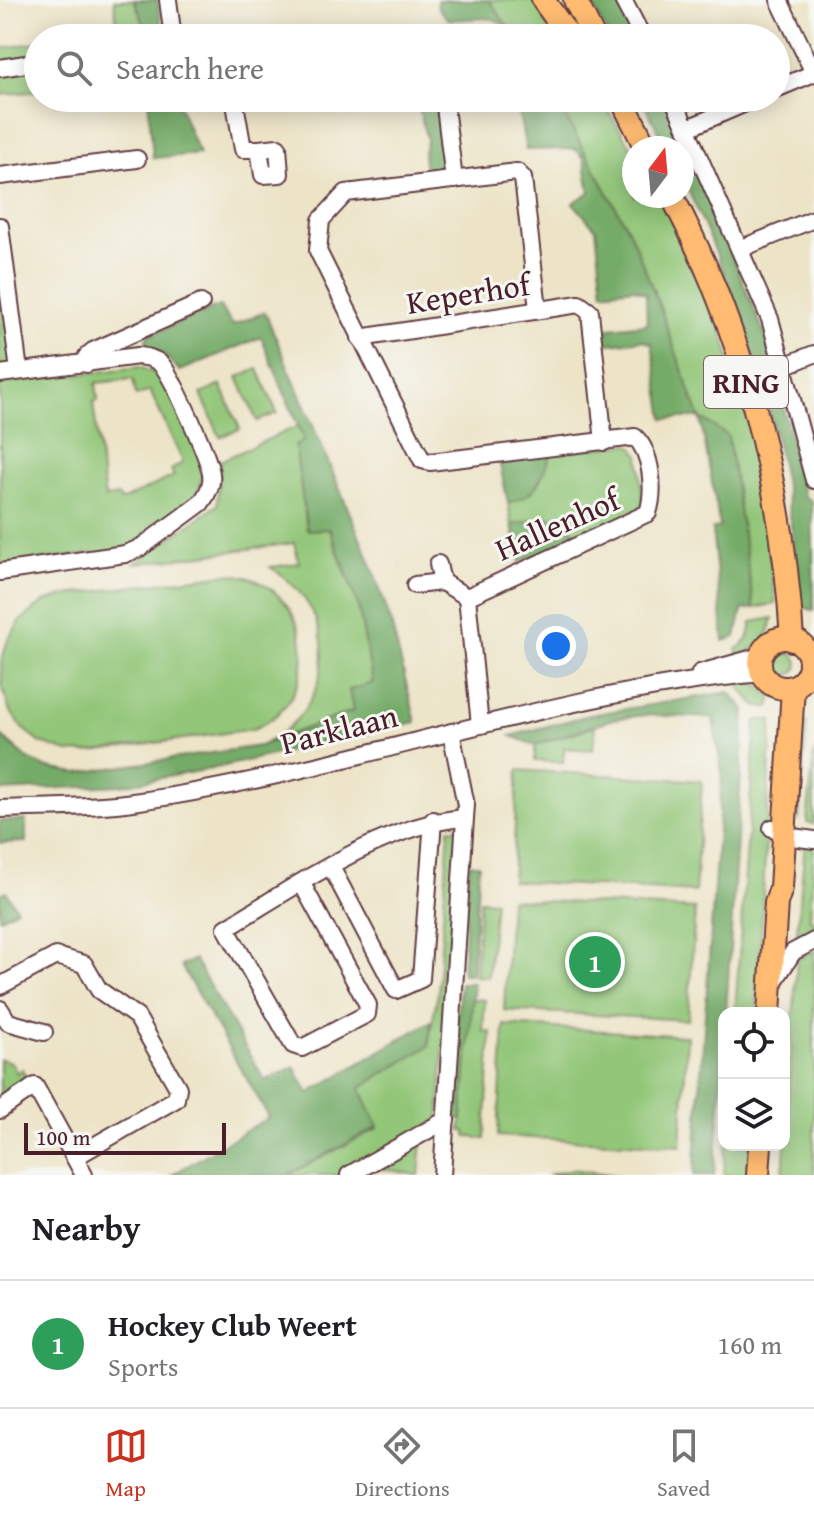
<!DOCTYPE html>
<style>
:root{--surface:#fff;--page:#f6f6f6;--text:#202124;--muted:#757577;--line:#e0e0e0;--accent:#c8321e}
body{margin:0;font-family:"Gentium Book Plus",serif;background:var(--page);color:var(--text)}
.controls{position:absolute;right:24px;bottom:24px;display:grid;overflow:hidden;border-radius:16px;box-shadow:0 4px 20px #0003}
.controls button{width:72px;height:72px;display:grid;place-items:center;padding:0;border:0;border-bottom:2px solid var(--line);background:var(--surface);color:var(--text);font:40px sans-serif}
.compass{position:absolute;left:622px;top:136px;width:72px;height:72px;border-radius:50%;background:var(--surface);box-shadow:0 4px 20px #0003;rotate:16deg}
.scale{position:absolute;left:24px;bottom:20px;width:202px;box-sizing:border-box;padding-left:8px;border:4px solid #4a1f2b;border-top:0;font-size:22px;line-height:28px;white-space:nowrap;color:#4a1f2b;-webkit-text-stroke:6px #f6f6f2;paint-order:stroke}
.you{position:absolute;left:556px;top:646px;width:28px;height:28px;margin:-20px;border:6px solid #fff;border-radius:50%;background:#1a73e8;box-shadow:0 0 0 12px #1a73e833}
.badge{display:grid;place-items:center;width:52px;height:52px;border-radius:50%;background:var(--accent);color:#fff;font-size:26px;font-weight:700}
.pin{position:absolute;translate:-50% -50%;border:4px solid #fff;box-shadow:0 2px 8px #0006}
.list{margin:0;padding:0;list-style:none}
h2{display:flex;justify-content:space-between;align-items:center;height:104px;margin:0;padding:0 32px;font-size:34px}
h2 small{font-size:26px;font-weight:400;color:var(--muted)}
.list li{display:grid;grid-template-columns:52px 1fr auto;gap:24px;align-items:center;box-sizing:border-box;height:128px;padding:0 32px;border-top:2px solid var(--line)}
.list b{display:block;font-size:30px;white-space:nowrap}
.list p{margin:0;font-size:26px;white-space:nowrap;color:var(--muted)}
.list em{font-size:26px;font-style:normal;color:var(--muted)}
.icon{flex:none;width:44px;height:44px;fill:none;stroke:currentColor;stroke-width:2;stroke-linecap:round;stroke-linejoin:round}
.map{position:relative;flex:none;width:814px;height:1175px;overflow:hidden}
.search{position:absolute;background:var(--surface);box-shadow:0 4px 20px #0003;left:24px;right:24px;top:24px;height:88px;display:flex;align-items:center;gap:20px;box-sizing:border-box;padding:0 28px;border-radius:44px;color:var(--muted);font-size:30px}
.sheet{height:232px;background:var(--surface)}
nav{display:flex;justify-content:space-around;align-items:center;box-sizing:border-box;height:112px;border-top:2px solid var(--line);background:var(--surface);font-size:22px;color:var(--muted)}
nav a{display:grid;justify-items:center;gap:4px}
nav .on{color:var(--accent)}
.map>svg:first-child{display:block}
.green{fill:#92c678;stroke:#6e7252;stroke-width:2;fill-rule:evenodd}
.forest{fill:#75ab68;stroke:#60654a;stroke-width:2}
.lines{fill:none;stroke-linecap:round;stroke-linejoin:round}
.minor-casing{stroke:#623d43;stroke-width:20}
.major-casing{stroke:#623d43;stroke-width:26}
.minor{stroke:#fff;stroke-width:16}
.major{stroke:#ffbb71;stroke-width:22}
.labels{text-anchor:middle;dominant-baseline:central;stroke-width:6;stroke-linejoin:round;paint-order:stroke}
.shield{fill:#f6f6f2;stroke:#7e6067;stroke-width:2}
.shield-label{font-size:30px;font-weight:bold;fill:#4a1f2b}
.street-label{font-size:32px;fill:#4a1f2b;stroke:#f6f6f2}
</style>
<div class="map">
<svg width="814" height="1175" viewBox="0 0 814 1175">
<rect width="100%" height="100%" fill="#f6f6f2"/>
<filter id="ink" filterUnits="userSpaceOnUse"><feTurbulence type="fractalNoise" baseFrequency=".0125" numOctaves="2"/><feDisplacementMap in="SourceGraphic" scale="16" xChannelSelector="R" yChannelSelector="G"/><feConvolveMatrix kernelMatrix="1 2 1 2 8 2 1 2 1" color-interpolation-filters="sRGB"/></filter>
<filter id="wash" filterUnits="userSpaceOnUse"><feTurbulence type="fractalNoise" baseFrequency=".006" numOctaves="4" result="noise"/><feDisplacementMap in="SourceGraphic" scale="32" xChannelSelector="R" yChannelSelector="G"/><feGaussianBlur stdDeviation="1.8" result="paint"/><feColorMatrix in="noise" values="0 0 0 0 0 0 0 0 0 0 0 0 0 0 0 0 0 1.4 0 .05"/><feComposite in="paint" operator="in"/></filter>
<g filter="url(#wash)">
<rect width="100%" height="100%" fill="#ede4c8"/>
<g class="green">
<path d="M114 0H134L150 38H63L117 28Z"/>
<path d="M489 0H538L562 38H516Z"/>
<path d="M38 42V91L0 95V49Z"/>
<path d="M555 98H600L634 152V196H662L718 318 753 438 776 604 754 608 728 436 699 417 657 299 629 231Z"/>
<path d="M0 265 14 365 0 367Z"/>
<path d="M139 367 152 372 172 390 205 465 197 498 128 549 0 565V384ZM133 379 136 396 150 391 183 462 171 470 174 476 121 501 118 496 105 498 93 402 98 401 96 383Z"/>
<path d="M258 369 277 413 257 421 238 377Z"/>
<path d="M221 385 240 429 220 437 201 394Z"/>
<path d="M298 426 304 440 308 530 329 529 358 605 373 683 353 711 266 743C340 702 342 612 270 567L299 563 294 543 134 564 217 505 220 461Z"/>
<path d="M627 444 634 447 639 455 643 503 639 510 577 538 547 517 512 525 508 503C535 497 542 478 551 453Z"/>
<path d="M228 574C313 579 331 697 253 729L86 753 68 752 41 743 22 728 9 709 2 686 1 662 8 640 21 620 44 602 67 595Z"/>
<path d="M773 618C769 640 759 649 737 656V649C749 642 750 635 752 622Z"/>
<circle cx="787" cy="664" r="11"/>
<path d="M753 680 771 696 770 707H757L741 689 739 681Z"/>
<path d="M756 720H772L757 1013H735Z"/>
<path d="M799 721 807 722 799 819 790 808Z"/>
<path d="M595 726 593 750 564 748 563 762 535 761V745Z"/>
<path d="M814 750V824L807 823Z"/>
<path d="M518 770 702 781 695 892 512 881Z"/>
<path d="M449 828 459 829 439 1119 423 1128 419 1175 376 1168 370 1157 340 1175H288L378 1128 360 1088 428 1046 438 991Z"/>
<path d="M805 843 814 845 810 919 814 920V931L796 944Z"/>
<path d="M510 899 695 909 688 1020 504 1010Z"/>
<path d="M480 900 495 901 488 977 475 976Z"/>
<path d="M814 950V1175H783L797 960Z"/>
<path d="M471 999 485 1000 483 1031 491 1032 485 1139 466 1136V1131H461Z"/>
<path d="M504 1025 687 1036 681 1146 498 1136Z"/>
<path d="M0 1059 11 1062 17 1073 22 1069 28 1082 0 1099Z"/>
<path d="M726 1145H751L749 1175H724Z"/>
<path d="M573 1169 615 1175H548Z"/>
</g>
<g class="forest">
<path d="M134 0H157L164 38H150Z"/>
<path d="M437 0H489L516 38H508C503 6 470 23 448 19L438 8Z"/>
<path d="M590 0H618L637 38H610Z"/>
<path d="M148 98H176L199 154 153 158Z"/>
<path d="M416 98H436L445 168 425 170 423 156 427 140Z"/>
<path d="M516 98H555L629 231 657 299 699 417 728 436 754 608 742 610 736 637 724 641 712 529 720 527 700 417 664 419 652 344 643 340 603 345 601 329 647 324 646 294 634 288 603 292 596 229 573 203 590 192 584 158 576 149 526 150Z"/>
<path d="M641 98H666L768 342 804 496 812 501 814 611 799 605C789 445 751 322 682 177V148H667Z"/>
<path d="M219 306 233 325 265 312 370 561 390 619 416 722 211 769 121 785 0 791V735L28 759 48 768 77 773 259 746 353 711 349 690 373 683 358 605 330 529 307 530 295 446 304 440 261 337 180 371 163 354 147 349 146 338 150 335Z"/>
<path d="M551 453C542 479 536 497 508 503L499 460Z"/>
<path d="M547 517 568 522 577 538 520 562 512 525Z"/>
<path d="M729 692 745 709 720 1109 714 1175H694L722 773 713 718 646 715 613 719 535 745 511 736 589 715Z"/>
<path d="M26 820V842L0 843V821Z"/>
<path d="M469 864H479L472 974H462Z"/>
<path d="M6 891 17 909 0 918V894Z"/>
<path d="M194 959 265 1081 294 1067 309 1093 431 1021 429 1046 360 1088 378 1127 288 1175H172L269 1117 181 966Z"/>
<path d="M460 983H474L462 1119 450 1118Z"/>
</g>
</g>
<g filter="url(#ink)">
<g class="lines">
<g class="minor-casing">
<g id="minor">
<path d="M168 0 173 38"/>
<path d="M623 0 643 38"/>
<path d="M779 0 814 73"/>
<path d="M403 38 422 35 432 38"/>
<path d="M0 68 38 62"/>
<path d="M776 89 814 73"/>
<path d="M234 98 243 149H259L263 175 280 174 278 147 259 149"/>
<path d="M444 98 454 180"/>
<path d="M673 98 770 319 814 480"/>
<path d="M688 128 757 98"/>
<path d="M0 176 137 159"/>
<path d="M0 226 19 371"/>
<path d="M742 248 814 219"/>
<path d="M360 338 579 304 590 312 604 442"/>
<path d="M87 364V356L93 351 201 303"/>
<path d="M784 366 814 354"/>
<path d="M0 374 138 356C147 357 154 358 161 364 172 375 209 458 211 474 213 485 207 495 201 503L140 548 125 554 0 572"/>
<path d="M438 564 442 582 467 597"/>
<path d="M415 585 442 582"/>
<path d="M807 653 814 652"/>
<path d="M809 669 814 668"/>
<path d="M700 673 761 656"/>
<path d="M480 725 467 597 648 513C655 491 652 453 635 437L430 462 422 460 318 251 321 220 346 193 517 172 523 178 538 309"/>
<path d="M0 809C44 807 90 808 133 802 345 772 548 692 762 673"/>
<path d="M772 828 785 836 814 840"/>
<path d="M331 867 396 990 421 979 433 820"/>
<path d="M301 882 368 1005 367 1014 302 1048 293 1045 226 928C294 887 385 823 465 818L466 805 451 732"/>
<path d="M0 986 56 956 84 964 99 990 137 1017 178 1088 176 1099 75 1157"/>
<path d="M771 986 793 952 814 941"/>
<path d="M0 1009 8 1022 44 1032"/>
<path d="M0 1110 35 1086 84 1175"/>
<path d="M349 1175 446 1120"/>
<path d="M442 1175 465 818"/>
</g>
</g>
<g class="major-casing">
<g id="major">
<path d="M543 0 570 38"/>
<path d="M575 0 594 38"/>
<path d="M621 98 646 148"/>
<path d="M672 196C743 331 784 488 792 640"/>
<circle cx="785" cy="663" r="25"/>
<path d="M769 1013 776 903 781 888 793 687"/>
<path d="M758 1175 760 1145"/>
</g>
</g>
<use href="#minor" class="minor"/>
<use href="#major" class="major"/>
</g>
</g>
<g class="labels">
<rect class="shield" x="704" y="356" width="84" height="52" rx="6"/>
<g class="shield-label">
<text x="746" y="382">RING</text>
</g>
<g class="street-label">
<text transform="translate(468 293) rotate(-9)">Keperhof</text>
<text transform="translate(557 524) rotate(-24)">Hallenhof</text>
<text transform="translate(339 729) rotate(-14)">Parklaan</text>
</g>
</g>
</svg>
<div class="controls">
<button><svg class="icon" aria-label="locate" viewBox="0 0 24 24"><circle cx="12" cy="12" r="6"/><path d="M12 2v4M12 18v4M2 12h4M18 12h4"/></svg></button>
<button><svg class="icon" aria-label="layers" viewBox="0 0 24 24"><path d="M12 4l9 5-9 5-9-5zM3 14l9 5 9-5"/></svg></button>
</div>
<svg class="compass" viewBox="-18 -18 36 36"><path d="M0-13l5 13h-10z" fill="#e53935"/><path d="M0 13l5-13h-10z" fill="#757577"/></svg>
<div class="scale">100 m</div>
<div class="you"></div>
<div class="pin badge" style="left:595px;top:962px;background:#2e9e5b">1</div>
<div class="search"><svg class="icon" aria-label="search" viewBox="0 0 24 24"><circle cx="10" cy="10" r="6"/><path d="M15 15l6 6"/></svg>Search here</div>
</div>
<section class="sheet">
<h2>Nearby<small></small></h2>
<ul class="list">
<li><span class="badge" style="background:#2e9e5b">1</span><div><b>Hockey Club Weert</b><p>Sports</p></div><em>160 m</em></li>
</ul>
</section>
<nav>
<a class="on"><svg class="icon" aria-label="map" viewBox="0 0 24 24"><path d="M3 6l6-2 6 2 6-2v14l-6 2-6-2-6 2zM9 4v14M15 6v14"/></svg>Map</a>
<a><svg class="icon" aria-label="directions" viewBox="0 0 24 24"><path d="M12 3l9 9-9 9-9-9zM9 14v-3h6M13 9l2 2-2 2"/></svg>Directions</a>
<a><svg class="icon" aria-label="saved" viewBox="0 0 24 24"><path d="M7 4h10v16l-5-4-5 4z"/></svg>Saved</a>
</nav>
